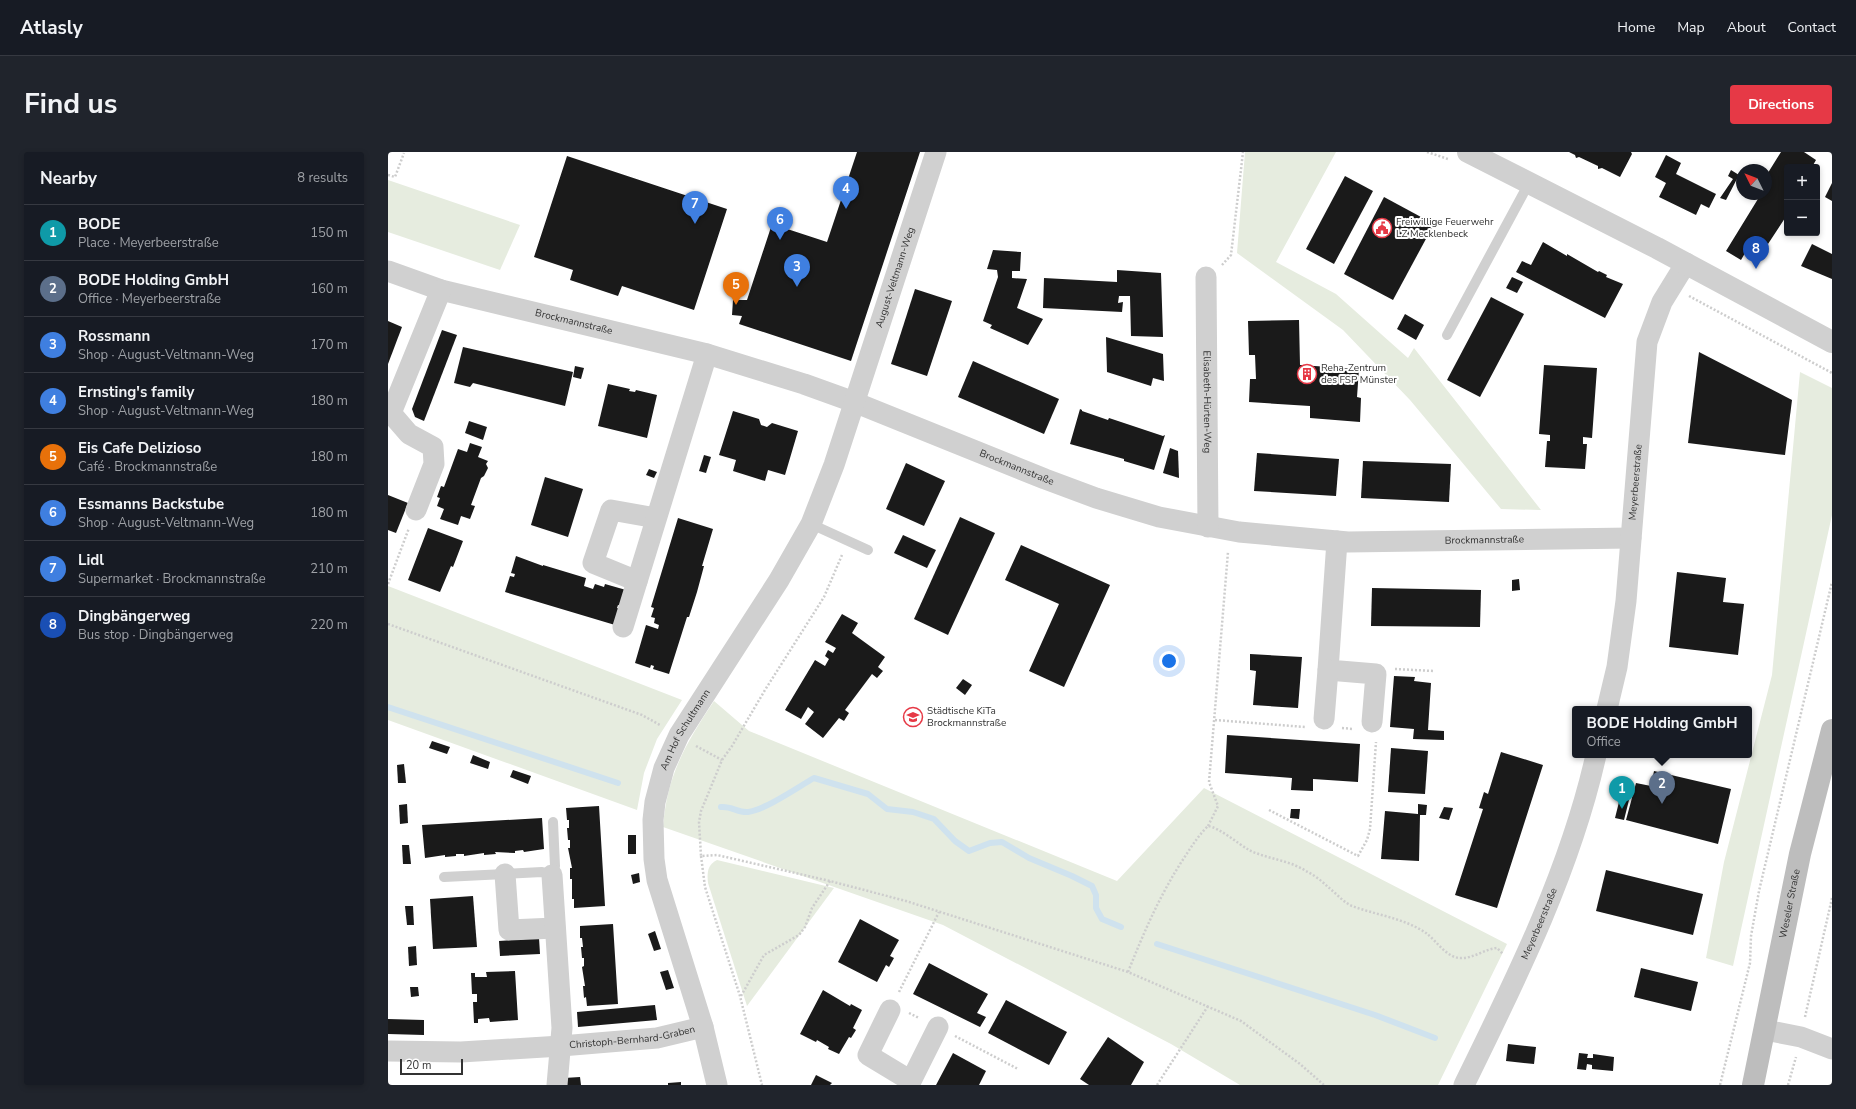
<!DOCTYPE html>
<meta charset="utf-8">
<style>
:root{--surface:#171b24;--page:#20242c;--text:#f1f3f6;--muted:#9ea1a6;--line:#363941;--accent:#e63946}
body{margin:0;font-family:"Nunito Sans",sans-serif;background:var(--page);color:var(--text)}
.controls{position:absolute;right:12px;top:12px;display:grid;overflow:hidden;border-radius:4px;box-shadow:0 2px 6px #0003}
.controls button{width:36px;height:36px;display:grid;place-items:center;padding:0;border:0;border-bottom:1px solid var(--line);background:var(--surface);color:var(--text);font:20px sans-serif}
.compass{position:absolute;left:1348px;top:12px;width:36px;height:36px;border-radius:50%;background:var(--surface);box-shadow:0 2px 6px #0003;rotate:312deg}
.scale{position:absolute;left:12px;bottom:10px;width:63px;box-sizing:border-box;padding-left:4px;border:2px solid #333;border-top:0;font-size:11px;line-height:14px;white-space:nowrap;color:#333;-webkit-text-stroke:3px #fff;paint-order:stroke}
.you{position:absolute;left:781px;top:509px;width:14px;height:14px;margin:-10px;border:3px solid #fff;border-radius:50%;background:#1a73e8;box-shadow:0 0 0 6px #1a73e833}
.badge{display:grid;place-items:center;width:26px;height:26px;border-radius:50%;background:var(--accent);color:#fff;font-size:13px;font-weight:700}
.pin{position:absolute;translate:-50% -33px;filter:drop-shadow(0 1px 2px #0008)}
.pin::after{content:'';position:absolute;top:21px;width:14px;height:12px;background:inherit;clip-path:polygon(0 0,100% 0,50% 100%)}
.popup{position:absolute;left:1184px;top:554px;width:180px;height:52px;box-sizing:border-box;display:grid;place-content:center;border-radius:4px;background:var(--surface);filter:drop-shadow(0 1px 3px #0005);font-size:13px;white-space:nowrap;color:var(--muted)}
.popup b{font-size:15px;color:var(--text)}
.popup::after{content:'';position:absolute;left:50%;top:100%;margin-left:-8px;border:8px solid transparent;border-top-color:var(--surface)}
.list{margin:0;padding:0;list-style:none}
h2{display:flex;justify-content:space-between;align-items:center;height:52px;margin:0;padding:0 16px;font-size:17px}
h2 small{font-size:13px;font-weight:400;color:var(--muted)}
.list li{display:grid;grid-template-columns:26px 1fr auto;gap:12px;align-items:center;box-sizing:border-box;height:56px;padding:0 16px;border-top:1px solid var(--line)}
.list b{display:block;font-size:15px;white-space:nowrap}
.list p{margin:0;font-size:13px;white-space:nowrap;color:var(--muted)}
.list em{font-size:13px;font-style:normal;color:var(--muted)}
.map{position:relative;flex:none;width:1444px;height:933px;overflow:hidden;border-radius:4px}
header{display:flex;align-items:center;gap:24px;box-sizing:border-box;height:56px;padding:0 20px;background:var(--surface);border-bottom:1px solid var(--line)}
header strong{font-size:19px}
nav{display:flex;gap:22px;margin-inline-start:auto;font-size:14px}
.intro{display:flex;align-items:center;justify-content:space-between;box-sizing:border-box;height:96px;padding:0 24px}
h1{margin:0;font-size:28px}
.button{padding:10px 18px;border-radius:4px;background:var(--accent);color:#fff;font-size:14px;font-weight:700}
main{display:flex;gap:24px;padding:0 24px}
aside{flex:1;background:var(--surface);border-radius:4px;box-shadow:0 2px 6px #0003}
.map>svg:first-child{display:block}
.green{fill:#e6ecdf}
.lines{fill:none;stroke-linecap:round;stroke-linejoin:round}
.stream{stroke:#cfe2ee;stroke-width:6}
.building{fill:#1a1a1a}
.path{stroke:#cdcdcd;stroke-width:2.5;stroke-dasharray:2 2;stroke-linecap:butt}
.service{stroke:#d0d0d0;stroke-width:10}
.minor{stroke:#d0d0d0;stroke-width:21}
.tertiary{stroke:#d0d0d0;stroke-width:22}
.secondary{stroke:#bdbdbd;stroke-width:22}
.labels{text-anchor:middle;dominant-baseline:central;stroke-width:4;stroke-linejoin:round;paint-order:stroke}
.poi-label{font-size:10px;fill:#333;stroke:#fff;text-anchor:start}
.street-label{font-size:10px;fill:#333;stroke:#fff}
</style>
<header>
<strong>Atlasly</strong>
<nav><a>Home</a><a>Map</a><a>About</a><a>Contact</a></nav>
</header>
<div class="intro"><h1>Find us</h1><a class="button">Directions</a></div>
<main>
<aside>
<h2>Nearby<small>8 results</small></h2>
<ul class="list">
<li><span class="badge" style="background:#0f9aa8">1</span><div><b>BODE</b><p>Place · Meyerbeerstraße</p></div><em>150 m</em></li>
<li><span class="badge" style="background:#5c6f8a">2</span><div><b>BODE Holding GmbH</b><p>Office · Meyerbeerstraße</p></div><em>160 m</em></li>
<li><span class="badge" style="background:#3f7fe0">3</span><div><b>Rossmann</b><p>Shop · August-Veltmann-Weg</p></div><em>170 m</em></li>
<li><span class="badge" style="background:#3f7fe0">4</span><div><b>Ernsting's family</b><p>Shop · August-Veltmann-Weg</p></div><em>180 m</em></li>
<li><span class="badge" style="background:#e8710a">5</span><div><b>Eis Cafe Delizioso</b><p>Café · Brockmannstraße</p></div><em>180 m</em></li>
<li><span class="badge" style="background:#3f7fe0">6</span><div><b>Essmanns Backstube</b><p>Shop · August-Veltmann-Weg</p></div><em>180 m</em></li>
<li><span class="badge" style="background:#3f7fe0">7</span><div><b>Lidl</b><p>Supermarket · Brockmannstraße</p></div><em>210 m</em></li>
<li><span class="badge" style="background:#1a4fb4">8</span><div><b>Dingbängerweg</b><p>Bus stop · Dingbängerweg</p></div><em>220 m</em></li>
</ul>
</aside>
<div class="map">
<svg width="1444" height="933" viewBox="0 0 1444 933">
<rect width="100%" height="100%" fill="#fff"/>
<g class="green">
<path d="M857 0H948L888 110 948 142 1020 206 1026 196 1153 358 1113 357 1022 248 955 178 849 101Z"/>
<path d="M0 28 132 73 112 118 0 80Z"/>
<path d="M1412 220 1444 236V363L1345 814 1318 806 1336 710 1384 523Z"/>
<path d="M0 434 294 548 269 587 256 621 249 658 0 568Z"/>
<path d="M326 549 361 579 729 729 816 636 1119 792 1050 933H852L783 892 555 773 275 675C279 623 298 591 326 549Z"/>
<path d="M329 708 446 736 359 854 320 731C319 721 319 713 329 708Z"/>
</g>
<g class="lines">
<g class="stream">
<path d="M0 555 230 631"/>
<path d="M333 655C344 654 350 661 360 660 377 658 410 635 426 626L480 642 499 657 525 660 546 667 567 689 581 699 602 691 614 690 641 706 684 724 704 734 708 743V756L714 767 733 775"/>
<path d="M769 792 987 863 1047 886"/>
</g>
</g>
<g class="building">
<path d="M469 0H532L463 209 351 172 354 164 344 163 345 148H359L384 72 439 90Z"/>
<path d="M1181 0H1243L1244 2 1232 25 1214 16 1210 17V14L1191 5 1188 6 1187 3Z"/>
<path d="M1393 0H1416L1428 8 1424 15H1399V63L1380 92 1367 84 1353 108 1338 99 1373 42H1378V33L1382 26 1378 24Z"/>
<path d="M1278 3 1293 11 1288 22 1328 42 1321 56 1313 52 1308 63 1271 45 1278 31 1267 25Z"/>
<path d="M179 4 339 57 306 158 234 134 230 144 182 128 185 118 146 105Z"/>
<path d="M1343 18 1351 23 1338 48 1332 46 1345 27 1340 24Z"/>
<path d="M957 24 985 39 946 112 918 97Z"/>
<path d="M1444 31V49L1437 45Z"/>
<path d="M996 45 1046 72 1005 148 956 122Z"/>
<path d="M1155 90 1179 104V102L1210 120 1211 119 1219 123 1218 125 1235 132 1217 166 1128 120 1134 109 1143 113Z"/>
<path d="M1424 92 1444 102V127L1413 114Z"/>
<path d="M605 98 633 100 632 119H624V126L639 127 629 156 655 167 640 193 602 176 604 173 595 169 610 125 609 118 599 117Z"/>
<path d="M729 118 773 121 775 185 743 184 742 144H731L730 151 735 150 734 160 655 156 656 126 729 130Z"/>
<path d="M1124 125 1135 130 1129 141 1118 136Z"/>
<path d="M527 137 564 149 539 224 503 212Z"/>
<path d="M1103 145 1136 162 1092 245 1059 228Z"/>
<path d="M1017 162 1036 173 1028 188 1009 177Z"/>
<path d="M911 168 912 213 971 217 969 245 973 246 972 270 922 266V254L861 250 862 227H868L867 203H861L860 169Z"/>
<path d="M0 169 14 175 0 212Z"/>
<path d="M54 178 69 183 36 269 27 265 24 257Z"/>
<path d="M718 185 775 202 776 229 765 226 763 234 719 220Z"/>
<path d="M75 195 185 220 177 254 85 231 82 235 66 231Z"/>
<path d="M1311 200 1404 248 1397 303 1300 291Z"/>
<path d="M585 209 671 247 656 282 570 245Z"/>
<path d="M1156 213 1209 216 1204 286 1195 285V292H1199L1197 317 1157 315 1159 289H1162V283L1151 282Z"/>
<path d="M187 214 196 216 193 227 185 225Z"/>
<path d="M220 232 242 237 241 239 247 240 248 238 269 243 259 286 210 274Z"/>
<path d="M692 257 694 258V259L720 268 721 266 775 284 777 283 766 318 736 309V307L682 292Z"/>
<path d="M345 259 371 267 373 273 379 275 384 271 410 279 397 323 380 318 377 329 345 319 348 308 331 303Z"/>
<path d="M81 269 99 275 95 288 77 281Z"/>
<path d="M82 291 94 295 90 305 100 309 98 312 100 316 96 324 93 326 83 353 87 354 82 367 73 364 70 373 52 367 56 357 49 354 52 346 49 345 53 334 56 335 70 297 79 300Z"/>
<path d="M782 296 790 299 791 326 775 321Z"/>
<path d="M869 301 951 307 948 344 866 339Z"/>
<path d="M316 303 323 305 318 321 311 319Z"/>
<path d="M975 309 1063 312 1061 350 973 346Z"/>
<path d="M518 311 557 329 536 374 498 357Z"/>
<path d="M261 317 269 320 266 326 258 323Z"/>
<path d="M157 325 195 337 180 385 143 373Z"/>
<path d="M0 343 20 351 8 381 0 378Z"/>
<path d="M572 365 607 381 560 483 526 467Z"/>
<path d="M290 366 325 377 314 414H316L309 440 301 465H299L281 522 265 517 266 514 263 513 262 516 247 511 258 473 270 477 271 473 266 471 267 466 263 465 266 456 263 455Z"/>
<path d="M40 376 75 389 65 415 63 414 52 440 20 428Z"/>
<path d="M515 383 548 398 539 416 506 401Z"/>
<path d="M633 393 722 433 676 535 641 519 671 452 617 428Z"/>
<path d="M128 404 155 414V413L198 426 196 434 205 437 207 432 216 435 217 432 238 438 233 454 230 453 229 456 232 457 227 473 117 440 122 424 126 425 127 422 123 421Z"/>
<path d="M1289 420 1338 426 1335 450 1356 452 1350 503 1281 495Z"/>
<path d="M1131 427 1132 438 1124 439V428Z"/>
<path d="M984 436 1093 438 1092 475 983 474Z"/>
<path d="M454 462 470 471 464 481 497 505 490 515 495 519 489 526 484 522 457 558 461 561 456 569 451 566 435 586 417 572 426 560 420 555 413 567 397 558 427 508 437 514 441 507 437 504 440 498 445 501 448 496 437 490Z"/>
<path d="M862 502 914 505 910 556 865 553 868 519 862 518Z"/>
<path d="M1006 524 1027 525 1026 529 1043 531 1040 578 1056 579V588L1025 587 1026 577 1002 575Z"/>
<path d="M575 527 584 533 577 543 568 536Z"/>
<path d="M839 583 972 592 970 630 925 627V639L903 638 904 626 837 621Z"/>
<path d="M44 589 62 595 59 602 41 596Z"/>
<path d="M1003 596 1040 599 1037 642 1000 640Z"/>
<path d="M1113 600 1155 613 1109 756 1067 743 1095 657 1091 656 1096 640 1100 642Z"/>
<path d="M85 603 102 610 100 617 82 611Z"/>
<path d="M16 612 18 631H10L9 613Z"/>
<path d="M125 618 143 624 140 632 122 625Z"/>
<path d="M1266 619 1343 637 1330 692 1238 668 1248 631 1263 634Z"/>
<path d="M1232 646 1241 648 1236 668 1227 666Z"/>
<path d="M19 652 20 671 12 672 11 653Z"/>
<path d="M1030 652 1039 653 1038 663H1032L1031 709 993 707 997 659 1030 662Z"/>
<path d="M211 654 217 754 186 756V747H184V727H182V716H184L180 696H182V688H180L179 676H181V668H179L178 656Z"/>
<path d="M1056 655 1065 656 1061 668 1051 666Z"/>
<path d="M903 657H912L911 667 902 666Z"/>
<path d="M154 666 156 697 136 700 135 698 127 699V701L107 700 108 702 96 703V701L76 704V702H68V704L57 705V703L37 706 34 673Z"/>
<rect x="240" y="683" width="8" height="19"/>
<path d="M14 693H21L23 712H15Z"/>
<path d="M1218 718 1315 742 1305 783 1208 759Z"/>
<path d="M251 721 252 730 245 732 243 723Z"/>
<path d="M85 744 89 795 45 797 42 747Z"/>
<path d="M17 754H25L26 773H19Z"/>
<path d="M472 767 511 788 502 804 506 806 501 815 498 813 489 830 450 810Z"/>
<path d="M225 772 230 852 199 854 198 845 196 846 195 834H197L194 815 196 814V806H194L193 795H195L194 786H192V774Z"/>
<path d="M267 779 273 797 266 799 260 782Z"/>
<path d="M151 786 152 802 112 804 111 789Z"/>
<path d="M28 794 29 813 21 814 20 795Z"/>
<path d="M541 811 600 842 589 861 598 865 592 875 525 842Z"/>
<path d="M1253 816 1310 830 1303 859 1246 845Z"/>
<path d="M280 818 286 836 278 838 272 820Z"/>
<path d="M127 819 130 868 102 870 101 866 90 867V871H86L85 850H89V842H84L83 821H87V825H99L98 820Z"/>
<path d="M22 835H30L31 844 23 845Z"/>
<path d="M435 838 462 854 463 852 474 858 465 876 468 878 463 886 461 885 451 902 440 897 441 895 429 888 428 890 412 882Z"/>
<path d="M618 848 679 880 661 913 600 881Z"/>
<path d="M267 853 269 868 190 875 189 860Z"/>
<path d="M0 867 36 868V883L0 882Z"/>
<path d="M720 885 756 910 743 933H701L692 927Z"/>
<path d="M1120 892 1148 895 1146 912 1118 909Z"/>
<path d="M565 901 598 919 591 933H548Z"/>
<path d="M1191 901 1200 902 1199 906H1205V902L1226 905 1225 919 1204 917V913L1199 912 1198 918 1189 917Z"/>
<path d="M428 923 444 931 442 933H423Z"/>
<path d="M192 925 193 933H177L176 926Z"/>
<path d="M293 930V933H280V931Z"/>
</g>
<g class="lines">
<g class="path">
<path d="M1039 0 1060 7"/>
<path d="M0 23 7 25 16 1"/>
<path d="M834 113 843 103 855 0"/>
<path d="M1301 144 1444 221"/>
<path d="M454 403 436 445 377 538 344 594 334 608 313 659 311 670 313 704 329 703 442 729 518 749 740 820 853 869 912 912 936 933"/>
<path d="M0 432 21 376"/>
<path d="M0 472 254 563 272 573"/>
<path d="M1007 517 1046 519"/>
<path d="M827 568 917 575"/>
<path d="M954 576 965 577"/>
<path d="M308 594 334 608"/>
<path d="M881 658 970 704 979 688 982 677 988 590"/>
<path d="M820 674 830 654 821 630 840 400"/>
<path d="M313 704 317 735 352 844 374 933"/>
<path d="M740 820C756 780 771 745 794 709 802 697 809 685 820 674 832 676 849 691 861 698 879 707 901 708 918 719 926 723 934 729 940 735 948 741 955 750 964 754 988 763 1016 766 1038 781 1049 789 1059 807 1074 806 1086 806 1097 797 1109 796L1115 802"/>
<path d="M511 840 551 760"/>
<path d="M353 844 376 803 411 783 417 775 424 756 442 729"/>
<path d="M521 861 531 866"/>
<path d="M1417 865 1444 746"/>
<path d="M567 884 630 917"/>
<path d="M769 933 820 854"/>
<path d="M1332 933 1362 811 1363 784 1371 739 1444 430"/>
<path d="M1400 933 1408 905"/>
</g>
<g class="service">
<path d="M1059 183 1141 31"/>
<path d="M423 372 480 398"/>
<path d="M56 725 154 720 164 723 167 714 165 670"/>
</g>
<g class="minor">
<path id="s1" d="M0 119 53 138 319 202 416 232 466 250 657 327 708 346 771 365 851 380 960 390 1243 386"/>
<path id="s2" d="M818 125 820 375"/>
<path d="M28 358 46 312 45 295 21 282 3 261 53 138"/>
<path d="M949 389 940 518 988 522 984 570"/>
<path d="M249 429 205 411 223 358 268 366"/>
<path d="M235 475 319 202"/>
<path id="s3" d="M1219 557 1229 515 1238 449 1259 190 1274 150 1298 111"/>
<path d="M936 567 940 518"/>
<path d="M117 722 121 778 167 776"/>
<path d="M164 723 174 876 169 933"/>
<path d="M502 858 480 903 523 929 550 875"/>
<path d="M1377 878 1413 885 1444 897"/>
<path id="s4" d="M0 899 73 900 173 894 269 886 315 875"/>
<path id="s5" d="M329 933 315 875 269 728 266 707 265 668 267 650 276 616 291 583 391 428 423 372 446 313 548 0"/>
<path id="s6" d="M1076 933C1128 827 1182 719 1208 603"/>
</g>
<path class="tertiary" d="M1080 0 1269 96 1444 190"/>
<path class="secondary" id="s7" d="M1365 933 1412 702 1444 578"/>
</g>
<defs>
<g id="civic-ring" transform="scale(1)"><circle r="9.5" fill="#fff" stroke="#e63946" stroke-width="1.5"/><path d="M-.6-6.5H3V-4.5H.6V-3L4-1V1h2V6H-6V1h2V-1L-.6-3ZM-1.2 2.5V6h2.4V2.5Z" fill="#e63946"/></g>
<g id="building-ring" transform="scale(1)"><circle r="9.5" fill="#fff" stroke="#e63946" stroke-width="1.5"/><path d="M-4-6H4V6H1V3H-1V6H-4ZM-2.5-4.3h1.7v1.8h-1.7ZM.8-4.3h1.7v1.8H.8ZM-2.5-1h1.7V.8h-1.7ZM.8-1h1.7V.8H.8Z" fill="#e63946"/></g>
<g id="school-ring" transform="scale(1)"><circle r="9.5" fill="#fff" stroke="#e63946" stroke-width="1.5"/><path d="M0-5L7-2L0 1L-7-2ZM-4 1L0 2.5L4 1V4Q0 6-4 4Z" fill="#e63946"/></g>
</defs>
<g fill-rule="evenodd">
<use href="#civic-ring" x="994" y="76"/>
<use href="#building-ring" x="919" y="222"/>
<use href="#school-ring" x="525" y="565"/>
</g>
<g class="labels">
<g class="poi-label">
<text x="1008" y="70">Freiwillige Feuerwehr<tspan x="1008" dy="12">LZ Mecklenbeck</tspan></text>
<text x="933" y="216">Reha-Zentrum<tspan x="933" dy="12">des FSP Münster</tspan></text>
<text x="539" y="559">Städtische KiTa<tspan x="539" dy="12">Brockmannstraße</tspan></text>
</g>
<g class="street-label">
<text stroke="none"><textPath href="#s5" startOffset="873">August-Veltmann-Weg</textPath></text>
<text stroke="none"><textPath href="#s1" startOffset="193">Brockmannstraße</textPath></text>
<text stroke="none"><textPath href="#s2" startOffset="125">Elisabeth-Hürten-Weg</textPath></text>
<text stroke="none"><textPath href="#s1" startOffset="660">Brockmannstraße</textPath></text>
<text stroke="none"><textPath href="#s3" startOffset="229">Meyerbeerstraße</textPath></text>
<text stroke="none"><textPath href="#s1" startOffset="1138">Brockmannstraße</textPath></text>
<text stroke="none"><textPath href="#s5" startOffset="371">Am Hof Schultmann</textPath></text>
<text stroke="none"><textPath href="#s7" startOffset="185">Weseler Straße</textPath></text>
<text stroke="none"><textPath href="#s6" startOffset="178">Meyerbeerstraße</textPath></text>
<text stroke="none"><textPath href="#s4" startOffset="245">Christoph-Bernhard-Graben</textPath></text>
</g>
</g>
</svg>
<div class="controls">
<button>+</button>
<button>−</button>
</div>
<svg class="compass" viewBox="-18 -18 36 36"><path d="M0-13l5 13h-10z" fill="#e53935"/><path d="M0 13l5-13h-10z" fill="#9ea1a6"/></svg>
<div class="scale">20 m</div>
<div class="you"></div>
<div class="pin badge" style="left:1234px;top:657px;background:#0f9aa8">1</div>
<div class="pin badge" style="left:1274px;top:652px;background:#5c6f8a">2</div>
<div class="popup"><b>BODE Holding GmbH</b>Office</div>
<div class="pin badge" style="left:409px;top:135px;background:#3f7fe0">3</div>
<div class="pin badge" style="left:458px;top:57px;background:#3f7fe0">4</div>
<div class="pin badge" style="left:348px;top:153px;background:#e8710a">5</div>
<div class="pin badge" style="left:392px;top:88px;background:#3f7fe0">6</div>
<div class="pin badge" style="left:307px;top:72px;background:#3f7fe0">7</div>
<div class="pin badge" style="left:1368px;top:117px;background:#1a4fb4">8</div>
</div>
</main>
